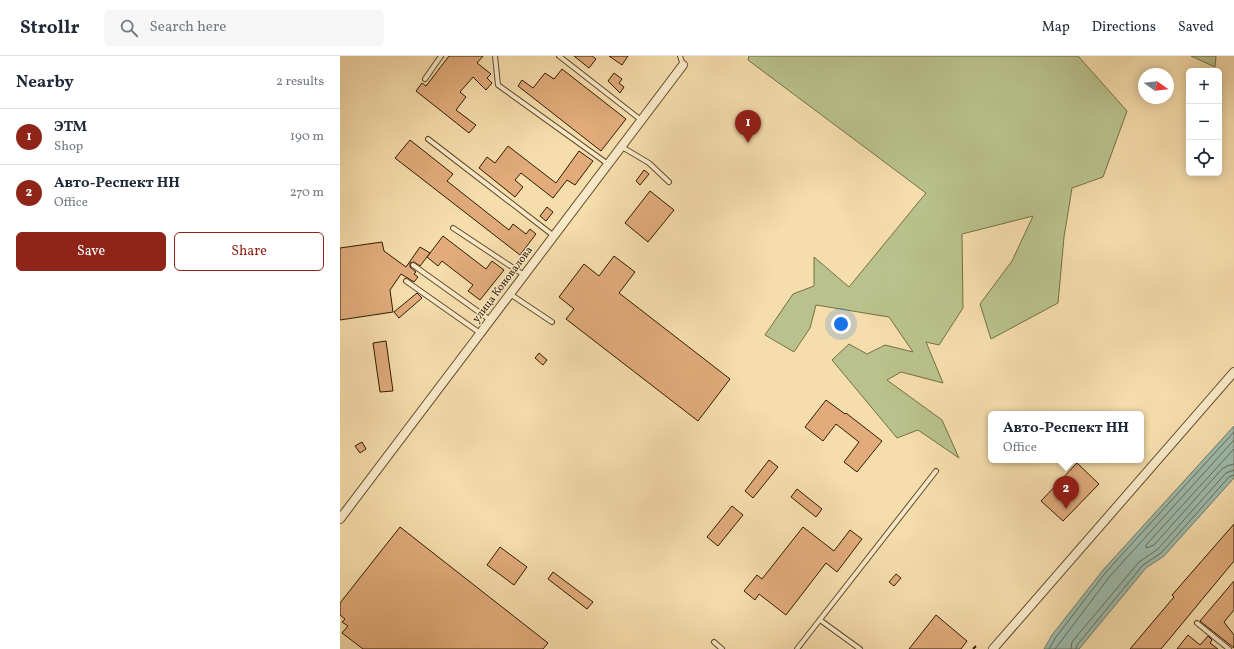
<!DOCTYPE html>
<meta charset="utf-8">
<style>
:root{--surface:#fff;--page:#f6f6f7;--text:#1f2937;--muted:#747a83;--line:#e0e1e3;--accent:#8f2418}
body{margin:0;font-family:Vollkorn,serif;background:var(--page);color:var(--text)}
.controls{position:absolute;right:12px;top:12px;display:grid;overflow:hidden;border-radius:6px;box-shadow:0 2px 10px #0003}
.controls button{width:36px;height:36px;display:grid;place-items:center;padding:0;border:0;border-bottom:1px solid var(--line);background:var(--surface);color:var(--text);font:20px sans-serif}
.compass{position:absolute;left:798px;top:12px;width:36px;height:36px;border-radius:50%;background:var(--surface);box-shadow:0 2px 10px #0003;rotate:104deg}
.you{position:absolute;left:501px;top:268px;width:14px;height:14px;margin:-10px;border:3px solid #fff;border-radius:50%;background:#1a73e8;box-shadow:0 0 0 6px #1a73e833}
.badge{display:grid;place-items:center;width:26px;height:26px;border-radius:50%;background:var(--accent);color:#fff;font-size:13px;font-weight:700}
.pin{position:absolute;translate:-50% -33px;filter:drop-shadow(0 1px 2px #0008)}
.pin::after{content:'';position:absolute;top:21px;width:14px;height:12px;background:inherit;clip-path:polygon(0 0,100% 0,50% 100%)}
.popup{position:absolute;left:648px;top:355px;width:156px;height:52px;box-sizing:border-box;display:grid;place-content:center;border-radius:6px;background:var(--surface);filter:drop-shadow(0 1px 3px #0005);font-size:13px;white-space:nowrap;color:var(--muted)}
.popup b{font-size:15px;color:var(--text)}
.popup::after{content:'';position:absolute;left:50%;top:100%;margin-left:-8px;border:8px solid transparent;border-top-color:var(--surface)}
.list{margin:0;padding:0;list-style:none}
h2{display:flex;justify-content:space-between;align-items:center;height:52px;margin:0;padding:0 16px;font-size:17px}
h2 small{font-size:13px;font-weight:400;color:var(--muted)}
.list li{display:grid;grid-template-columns:26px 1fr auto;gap:12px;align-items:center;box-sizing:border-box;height:56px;padding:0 16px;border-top:1px solid var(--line)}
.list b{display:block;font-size:15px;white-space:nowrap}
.list p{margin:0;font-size:13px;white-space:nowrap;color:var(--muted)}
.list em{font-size:13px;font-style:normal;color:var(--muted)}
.actions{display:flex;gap:8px;padding:12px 16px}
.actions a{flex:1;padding:9px 0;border:1px solid var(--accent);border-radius:6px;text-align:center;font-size:14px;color:var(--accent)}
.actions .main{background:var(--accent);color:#fff}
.icon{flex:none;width:22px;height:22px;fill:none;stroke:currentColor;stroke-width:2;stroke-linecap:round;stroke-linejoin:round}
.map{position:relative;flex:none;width:894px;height:593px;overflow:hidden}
header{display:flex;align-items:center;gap:24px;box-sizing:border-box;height:56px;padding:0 20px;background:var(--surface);border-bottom:1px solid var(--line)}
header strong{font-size:19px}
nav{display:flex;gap:22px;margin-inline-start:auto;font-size:14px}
.search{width:280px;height:36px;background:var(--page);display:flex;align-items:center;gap:10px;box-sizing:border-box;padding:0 14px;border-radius:6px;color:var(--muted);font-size:15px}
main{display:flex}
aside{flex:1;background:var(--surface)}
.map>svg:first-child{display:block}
.green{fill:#b9c28c;stroke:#756f46}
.water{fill:#9dbbad;stroke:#727b68}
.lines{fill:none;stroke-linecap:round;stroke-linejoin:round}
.shore{stroke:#676c56;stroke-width:1}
.building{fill:#e1ab7b;stroke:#311c00}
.lane-casing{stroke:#624c2b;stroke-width:6}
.street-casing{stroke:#624c2b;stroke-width:10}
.lane{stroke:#f9e9c9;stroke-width:4}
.street{stroke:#f9e9c9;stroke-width:8}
.rail{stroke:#311c00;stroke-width:2;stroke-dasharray:7 7;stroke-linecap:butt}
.labels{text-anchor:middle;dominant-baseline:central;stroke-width:3;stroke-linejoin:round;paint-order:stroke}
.street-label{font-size:11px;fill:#311c00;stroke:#f9e9c9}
</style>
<header>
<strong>Strollr</strong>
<div class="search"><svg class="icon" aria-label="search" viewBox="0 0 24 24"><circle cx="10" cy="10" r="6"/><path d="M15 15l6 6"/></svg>Search here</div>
<nav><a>Map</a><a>Directions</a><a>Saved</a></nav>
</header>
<main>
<aside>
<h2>Nearby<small>2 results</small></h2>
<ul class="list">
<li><span class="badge">1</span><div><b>ЭТМ</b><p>Shop</p></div><em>190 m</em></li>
<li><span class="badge">2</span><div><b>Авто-Респект НН</b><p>Office</p></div><em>270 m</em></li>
</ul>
<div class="actions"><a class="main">Save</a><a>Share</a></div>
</aside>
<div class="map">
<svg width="894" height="593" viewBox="0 0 894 593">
<rect width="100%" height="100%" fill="#f6ddac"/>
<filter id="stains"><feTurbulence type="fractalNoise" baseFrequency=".005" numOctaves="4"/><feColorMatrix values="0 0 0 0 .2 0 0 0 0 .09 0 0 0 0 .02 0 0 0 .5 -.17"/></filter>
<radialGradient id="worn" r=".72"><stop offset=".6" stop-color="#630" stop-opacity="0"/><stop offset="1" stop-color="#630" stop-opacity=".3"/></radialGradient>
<g class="green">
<path d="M409 0H738L787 55 763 121 732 132 724 181 718 247 651 283 640 248 672 205 693 160 622 178 623 252 599 289 586 286 603 327 561 316 547 324 602 364 619 402 578 374 557 382 492 304 509 288 527 298 545 289 573 296 549 261 476 249 470 272 454 296 425 279 453 238 474 230V201L509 231 586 137 408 4Z"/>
<path d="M851 0H876L875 11Z"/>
</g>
<path class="water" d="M894 370V422L824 500 806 512 739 593H704L712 579 763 514Z"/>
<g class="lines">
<g class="shore">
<path d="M894 393 806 489V492L814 489 882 413 887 410 894 408"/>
<path d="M709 593 716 581 766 516 894 376"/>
<path d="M715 593 770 520 894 384"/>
<path d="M731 593 732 586 799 506 818 493 886 417 894 414"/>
<path d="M736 593 737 589 803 509 821 497 889 421 894 419"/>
</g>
</g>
<g class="building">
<path d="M109 0H143L137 7 151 18 147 22 152 27 146 34 133 21 120 36 126 41 116 54 136 69 129 77 76 35 82 27 86 30Z"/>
<path d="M234 0H252L256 3 249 12Z"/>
<path d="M269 0H288L282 9Z"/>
<path d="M222 13 286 63 261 95 178 30 182 24 193 32 205 17 214 23Z"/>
<path d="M274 17 282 23 279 27 284 31 280 37 268 25Z"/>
<path d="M70 84 113 118 107 125 169 174 173 168 186 178 190 173 196 178 180 199 55 102Z"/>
<path d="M168 90 216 127 239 95 253 105 235 129 227 124 213 142 181 117 175 124 183 131 175 141 139 112 147 101 155 107Z"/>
<path d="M304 114 309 118 300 129 296 125Z"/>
<path d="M310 135 334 154 308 186 285 167Z"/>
<path d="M207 151 213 156 206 165 200 160Z"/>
<path d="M103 180 146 213 152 205 164 214 140 244 128 235 133 229 102 205 98 210 87 201Z"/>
<path d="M42 186 44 195 66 211 80 191 90 197 80 210 74 206 70 207V211L76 216 74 218 78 221 74 226 61 218 50 234 53 256 0 264V192Z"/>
<path d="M274 200 295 216 279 237 390 323 358 365 226 263 234 253 219 241 244 208 259 220Z"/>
<path d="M77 237 82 242 59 262 54 256Z"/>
<path d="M46 285 53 335 40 336 33 287Z"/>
<path d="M199 297 207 304 203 309 195 302Z"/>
<path d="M486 344 505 358 506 357 542 385 517 416 504 406 519 386 496 368 483 385 465 371Z"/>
<path d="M22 386 26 393 20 397 15 390Z"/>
<path d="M429 404 438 411 413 442 405 435Z"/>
<path d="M737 407 759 428 723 465 701 445Z"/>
<path d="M457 433 482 453 476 461 451 441Z"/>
<path d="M392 450 403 459 378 490 367 481Z"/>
<path d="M894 468V505L821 593H790L834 541 832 539Z"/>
<path d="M60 471 208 587 203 593H23L2 577 8 570 2 566 5 563 0 559V547Z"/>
<path d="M463 471 494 495 510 474 522 483 497 516 486 507 446 559 419 538 415 544 404 535 417 519 422 523Z"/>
<path d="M160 491 187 511 174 529 147 509Z"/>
<path d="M213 516 253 546 247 553 208 523Z"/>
<path d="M556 518 561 522 554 530 549 526Z"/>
<path d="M894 525V554L884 566 894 579V592L860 565Z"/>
<path d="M596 559 627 585 621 593H569Z"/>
<path d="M848 579 860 589 868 580 872 584 870 587 878 593H837Z"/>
</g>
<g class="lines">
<g class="lane-casing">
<g id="lane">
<path d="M155 0 158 29 268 108"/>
<path d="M219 0 301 64"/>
<path d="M340 0 343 9"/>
<path d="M85 23 101 0"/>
<path d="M88 83 214 180"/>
<path d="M282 91 309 107 329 126"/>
<path d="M113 172 184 219"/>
<path d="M73 209 150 264"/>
<path d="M66 225 140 277"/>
<path d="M170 238 212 266"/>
<path d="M480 564 520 593"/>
<path d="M857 567 889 593"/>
<path d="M374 586 382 593"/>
<path d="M457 593 596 415"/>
</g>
</g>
<g class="street-casing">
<g id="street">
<path d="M0 463 343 9"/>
<path d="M653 593 894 316"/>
</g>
</g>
<use href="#lane" class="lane"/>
<use href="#street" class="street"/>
<path class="rail" d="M633 593 636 590"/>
</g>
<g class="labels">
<g class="street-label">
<text transform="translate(163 229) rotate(-53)">улица Коновалова</text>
</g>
</g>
<rect width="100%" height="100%" filter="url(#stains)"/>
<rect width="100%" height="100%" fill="url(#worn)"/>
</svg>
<div class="controls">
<button>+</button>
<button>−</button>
<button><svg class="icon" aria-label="locate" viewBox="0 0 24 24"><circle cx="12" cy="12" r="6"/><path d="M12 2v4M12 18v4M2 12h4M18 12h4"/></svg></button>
</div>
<svg class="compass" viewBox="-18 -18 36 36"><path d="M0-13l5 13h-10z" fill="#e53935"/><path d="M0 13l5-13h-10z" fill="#747a83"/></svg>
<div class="you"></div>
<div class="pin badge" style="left:408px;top:87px">1</div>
<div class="pin badge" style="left:726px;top:453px">2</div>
<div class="popup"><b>Авто-Респект НН</b>Office</div>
</div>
</main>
